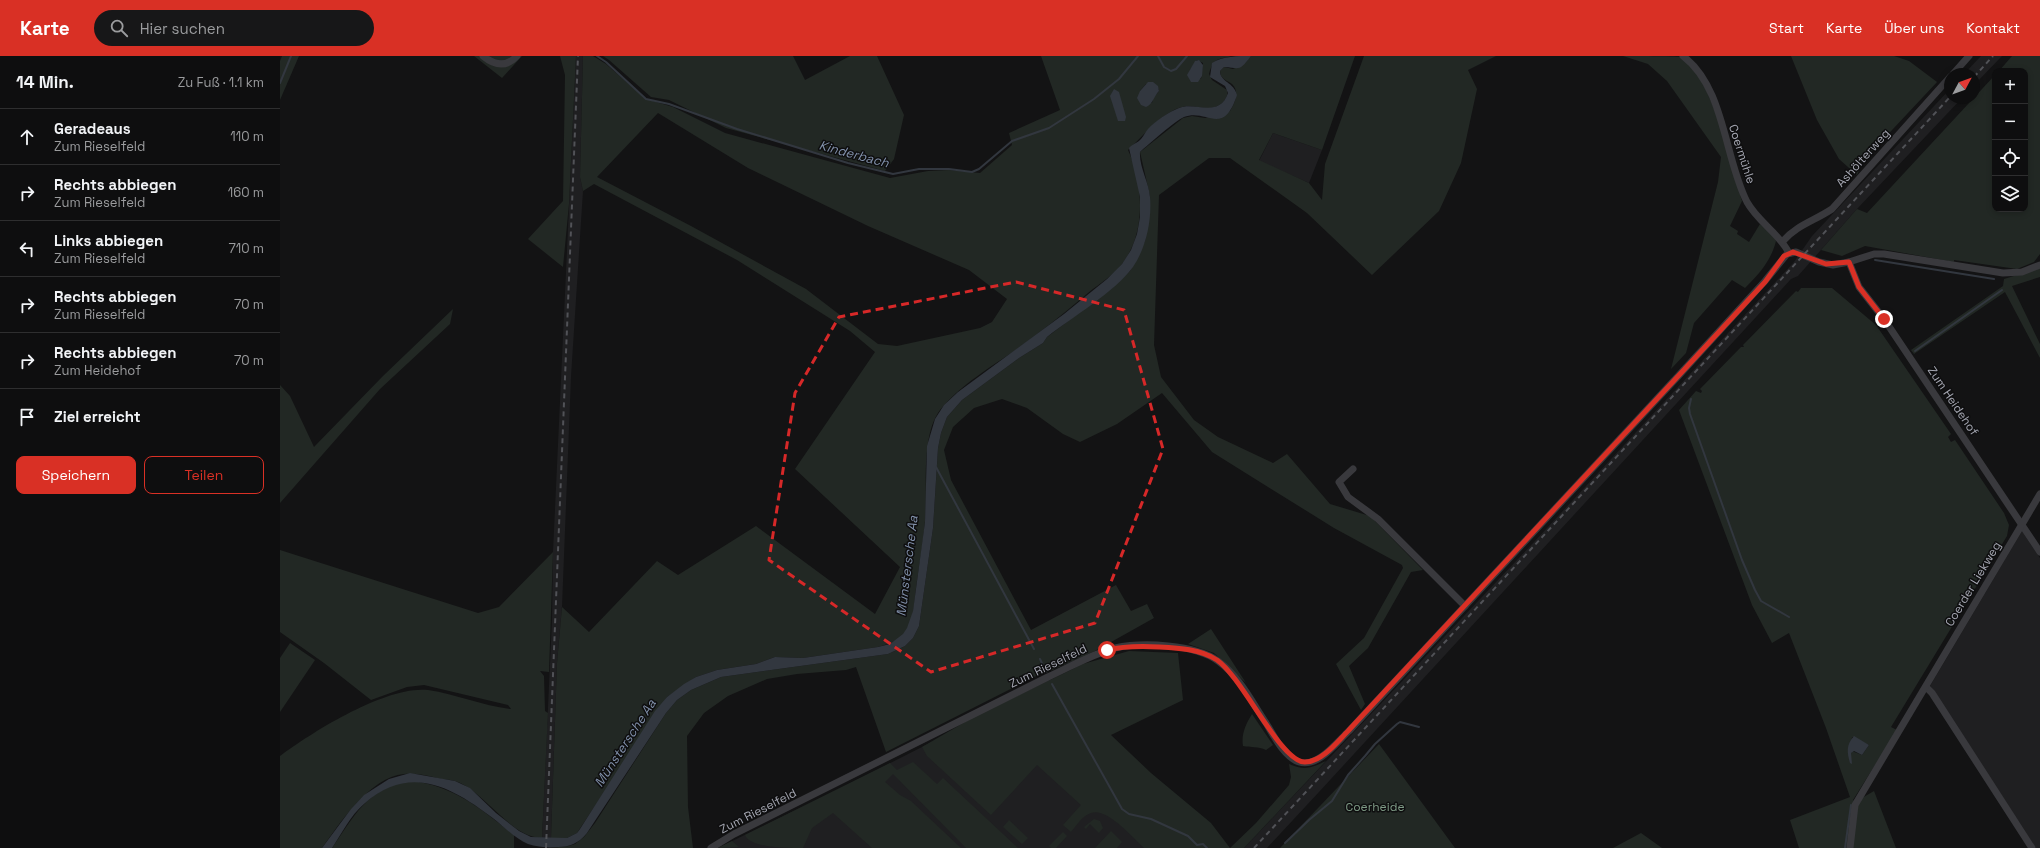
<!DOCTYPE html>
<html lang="de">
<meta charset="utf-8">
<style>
:root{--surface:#0e0e0f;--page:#171718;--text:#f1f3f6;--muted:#9b9c9e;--line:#2e2e2f;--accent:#d93025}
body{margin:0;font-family:"Space Grotesk",sans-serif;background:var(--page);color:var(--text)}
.controls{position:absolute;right:12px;top:12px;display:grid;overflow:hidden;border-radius:8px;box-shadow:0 2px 6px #0003}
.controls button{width:36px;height:36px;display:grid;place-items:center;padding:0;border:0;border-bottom:1px solid var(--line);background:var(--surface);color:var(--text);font:20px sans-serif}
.compass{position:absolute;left:1664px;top:12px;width:36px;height:36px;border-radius:50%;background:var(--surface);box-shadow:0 2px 6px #0003;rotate:49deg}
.stop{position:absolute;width:12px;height:12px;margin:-9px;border:3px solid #d93025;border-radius:50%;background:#fff}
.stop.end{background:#d93025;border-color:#fff;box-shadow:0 1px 4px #0008}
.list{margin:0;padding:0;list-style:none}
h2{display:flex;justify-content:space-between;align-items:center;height:52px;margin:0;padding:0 16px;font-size:17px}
h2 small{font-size:13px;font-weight:400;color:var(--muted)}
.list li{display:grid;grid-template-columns:26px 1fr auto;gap:12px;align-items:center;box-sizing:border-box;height:56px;padding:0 16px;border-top:1px solid var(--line)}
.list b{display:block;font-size:15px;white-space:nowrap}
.list p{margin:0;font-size:13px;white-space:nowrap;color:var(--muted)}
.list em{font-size:13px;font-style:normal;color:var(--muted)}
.actions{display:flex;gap:8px;padding:12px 16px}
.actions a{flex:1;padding:9px 0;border:1px solid var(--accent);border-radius:8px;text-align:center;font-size:14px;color:var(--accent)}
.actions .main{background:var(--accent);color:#fff}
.icon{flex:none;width:22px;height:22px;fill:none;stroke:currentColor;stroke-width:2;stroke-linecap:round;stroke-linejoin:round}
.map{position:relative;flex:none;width:1760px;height:792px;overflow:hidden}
header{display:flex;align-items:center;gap:24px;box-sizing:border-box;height:56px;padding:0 20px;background:var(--accent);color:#fff}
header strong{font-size:19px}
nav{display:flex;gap:22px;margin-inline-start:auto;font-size:14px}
.search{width:280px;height:36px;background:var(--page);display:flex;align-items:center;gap:10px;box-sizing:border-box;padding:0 14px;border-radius:22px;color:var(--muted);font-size:15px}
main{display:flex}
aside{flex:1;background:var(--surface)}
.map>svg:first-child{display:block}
.built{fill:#1f1f21}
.green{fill:#222824;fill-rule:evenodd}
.water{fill:#32373f}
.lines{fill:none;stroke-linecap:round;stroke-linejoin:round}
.stream{stroke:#32373f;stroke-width:2}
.street{stroke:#39393d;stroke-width:7}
.rail{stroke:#515257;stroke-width:2;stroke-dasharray:5 4;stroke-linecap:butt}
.route{stroke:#d93025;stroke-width:5}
.marked{fill:none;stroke:#d62828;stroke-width:3;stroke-dasharray:8 5;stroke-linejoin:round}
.labels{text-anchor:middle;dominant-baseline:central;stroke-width:3;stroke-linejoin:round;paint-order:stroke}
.street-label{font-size:12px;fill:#a6a8b3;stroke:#0e0e0f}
.park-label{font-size:12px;fill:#7f9b86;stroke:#0e0e0f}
.water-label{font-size:13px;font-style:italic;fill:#8190aa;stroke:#0e0e0f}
</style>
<header>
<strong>Karte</strong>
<div class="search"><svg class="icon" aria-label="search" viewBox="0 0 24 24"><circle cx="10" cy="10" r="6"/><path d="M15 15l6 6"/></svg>Hier suchen</div>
<nav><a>Start</a><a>Karte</a><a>Über uns</a><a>Kontakt</a></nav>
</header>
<main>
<aside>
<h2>14 Min.<small>Zu Fuß · 1.1 km</small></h2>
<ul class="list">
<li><svg class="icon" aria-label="ahead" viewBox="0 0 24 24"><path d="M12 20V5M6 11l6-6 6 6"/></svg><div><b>Geradeaus</b><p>Zum Rieselfeld</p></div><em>110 m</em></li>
<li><svg class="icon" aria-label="right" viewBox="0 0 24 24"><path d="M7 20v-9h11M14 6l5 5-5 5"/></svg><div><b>Rechts abbiegen</b><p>Zum Rieselfeld</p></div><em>160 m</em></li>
<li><svg class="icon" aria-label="left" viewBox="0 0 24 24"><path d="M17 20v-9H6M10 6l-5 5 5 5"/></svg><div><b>Links abbiegen</b><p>Zum Rieselfeld</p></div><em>710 m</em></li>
<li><svg class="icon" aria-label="right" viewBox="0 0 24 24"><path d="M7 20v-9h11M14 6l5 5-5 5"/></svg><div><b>Rechts abbiegen</b><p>Zum Rieselfeld</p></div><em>70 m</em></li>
<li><svg class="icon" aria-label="right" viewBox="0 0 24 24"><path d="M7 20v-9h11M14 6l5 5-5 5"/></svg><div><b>Rechts abbiegen</b><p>Zum Heidehof</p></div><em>70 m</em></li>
<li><svg class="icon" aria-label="arrive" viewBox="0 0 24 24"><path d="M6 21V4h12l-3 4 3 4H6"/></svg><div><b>Ziel erreicht</b></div></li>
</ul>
<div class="actions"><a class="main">Speichern</a><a>Teilen</a></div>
</aside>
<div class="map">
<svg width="1760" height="792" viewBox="0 0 1760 792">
<rect width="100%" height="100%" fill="#131314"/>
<g class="built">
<path d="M296 0H303L300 121 303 135 291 321 282 551 277 607 271 782H262L272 564 273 496Z"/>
<path d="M1701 0H1722L1694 29V18H1684Z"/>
<path d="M1670 33V42H1682L1577 153 1518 220 1511 223 1039 736 987 792H964L1254 486 1514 206 1532 180Z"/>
<path d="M993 77 1042 94 1029 127 979 105Z"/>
<path d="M1742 475 1760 502V792H1756L1650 630Z"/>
<path d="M719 652 870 792H438L557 734Z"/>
</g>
<g class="green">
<path d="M2 0H19L0 44V5Z"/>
<path d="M194 0H242L222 22Z"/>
<path d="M280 0H296L289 148 283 211 248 183 283 145 285 19Z"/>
<path d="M303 0H313L326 8 366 43 393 51 445 77 610 122 648 115 669 114 700 117 732 89 729 77 780 54 761 0H952C937 4 934 1 929 18L932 24 947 34C948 38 947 41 944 45 934 56 922 51 909 50 905 50 898 52 894 54 874 65 864 79 848 94 864 129 866 177 842 208 831 222 815 230 802 242 781 260 759 277 737 293 711 311 680 329 660 354 640 381 648 433 645 465 643 488 639 510 636 532 634 548 634 566 623 579 616 586 608 588 598 591L523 602 495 601 476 608 437 614 416 621 387 641 297 777 287 782H271L277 607 282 551 309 576 377 505 398 519 476 470 595 558 620 511 515 413 595 296 570 275 457 204 314 128 303 135 300 121ZM917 4 923 7 921 23 910 14ZM866 28 879 33V35L873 42 872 47 860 35ZM378 57 468 112 588 170 689 214 727 243 712 266 700 272 617 290 598 288 526 233 411 170 317 121Z"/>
<path d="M323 0H513L525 24 570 0H597L624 59 614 103 605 115 446 72 389 44 371 41 329 4Z"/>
<path d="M971 0H1075L1042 94 993 77 979 104 1029 127 1042 144 1045 108 1084 0H1216L1188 14 1197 33 1181 107 1159 155 1092 219 1027 157 950 102H929L879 139 874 289 881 321 914 364 938 381 993 407 1007 398 1050 448 1090 460 1143 514 1131 516 1088 592 1069 610 1085 648 1081 654 1056 608 1084 582 1123 512 1122 509 1054 472 932 396 882 337 837 368 800 386 783 378 747 352 722 343 694 352 673 371 664 394 671 424 751 574 836 529 851 555 867 548 874 562 815 595 764 618 762 617 606 696 576 611 566 614 517 618 487 623 448 640 424 657 407 680 408 751 413 792H271L289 790 295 788 304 781 315 767 386 657 397 644 411 634 441 621 608 598 625 590 633 582 639 570 653 472 658 392 661 377 667 361 682 344 739 302 763 287 767 281 832 232 850 215 857 203 865 185 870 140 860 96 903 62 912 60 925 62 950 55C955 47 960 36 952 28 948 25 944 24 941 20L940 15 944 11 953 13 966 6Z"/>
<path d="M1343 0C1353 0 1394 0 1401 1 1429 14 1454 114 1462 145L1450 170 1458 175 1457 178 1469 186 1480 168 1493 179 1496 185C1491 205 1479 218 1465 232L1452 224 1414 267 1406 297 1391 313 1438 126 1441 101 1387 25 1368 8Z"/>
<path d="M1511 0H1614L1629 5 1657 26 1583 105 1577 119 1559 103 1537 64Z"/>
<path d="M1732 0H1760V198L1754 206 1737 213 1674 204V206L1585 190 1562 200 1541 194 1577 153 1587 157 1715 19V153H1745V15H1719Z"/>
<path d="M1760 212V221L1732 230 1760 288V302L1725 236 1634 298 1631 294 1723 230 1724 223Z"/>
<path d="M1521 232H1552L1596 269 1671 378 1668 381 1671 386 1675 384 1724 457 1729 469 1727 480 1611 671 1617 674 1573 744 1575 746 1594 735 1616 792H1519L1510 764 1570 741 1546 672 1509 577 1492 587 1472 549 1399 354 1416 335 1421 337 1422 335 1420 333 1461 291H1464L1463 289 1516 235 1518 236ZM1572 681 1589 689 1582 699 1572 695 1570 699Z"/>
<path d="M173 253 170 268 100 333 0 447V329L10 340 34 391 103 320Z"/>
<path d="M0 494 198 557 219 551 273 496 269 616 260 615 264 620 265 655 268 657 262 782C240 781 225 763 209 749 199 740 188 729 175 725 169 723 163 724 157 722 146 719 135 717 124 718 90 721 60 767 42 792H0V700C32 676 107 629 148 634 176 638 203 650 231 653L228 649 144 629 127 631 91 644 44 607 0 576Z"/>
<path d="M931 573 966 627 934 597 908 588Z"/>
<path d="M10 587 35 604 0 656V602Z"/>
<path d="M849 595 898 597 903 644 831 679 871 717 931 767 950 792H864C853 782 827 751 811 757 803 759 796 770 791 776L783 769 801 749 757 709 711 759 647 700 642 691 692 662 803 608Z"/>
<path d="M972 658 993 689 986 694C978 690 971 692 963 690 961 678 966 668 972 658Z"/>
<path d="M1099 688 1175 792H1000Z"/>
<path d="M1046 705 964 792H950L976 767 1009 729 1011 721 1009 708C1025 715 1031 712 1046 705Z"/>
<path d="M633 706 657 728 663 722 738 792H686L613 718 605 726 620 739 631 745 681 792H592L553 757 532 772 523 792C506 792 470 792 465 779L610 707 617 714Z"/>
<path d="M131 725C175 730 201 753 234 779V792H52C74 761 87 731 131 725Z"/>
<path d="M814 763 820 765 823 772 815 782 819 777 810 768 806 773 804 771Z"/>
<path d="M729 764 748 782 742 788 723 771Z"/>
<path d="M831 775 842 786 837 792H815Z"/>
<path d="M783 776 787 780 776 792H771L769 790Z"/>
<path d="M1361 777 1382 792H1333Z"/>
<path d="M452 785 459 791 438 792Z"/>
</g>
<g class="water">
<path d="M971 0C959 16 960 12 944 11L940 15C940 26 954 26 957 39 943 82 927 52 904 61 895 65 869 88 860 96 859 111 869 126 870 141 872 164 866 192 853 211 836 235 791 262 767 281L763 287 739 302 682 344 667 361 661 377 658 392 653 472 639 570 633 582 625 590 608 598 441 621 411 634 397 644 386 657 307 777C299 787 290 791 278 791 269 792 257 791 248 788 236 783 224 771 214 763 172 731 130 707 84 748 70 760 62 777 52 792H42L71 753 84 739 109 723 130 717 175 725 190 732 216 757 239 775 251 781 287 782 297 777 300 773 375 655 387 641 404 628 416 621 437 614 476 608 495 601 523 602 598 591 610 588 623 578 627 572 633 555 645 466 647 390 655 363 664 349 678 336 784 258 827 223 842 208 851 194 857 178 860 161V141L849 92C852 88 858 87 861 83 864 80 865 76 868 73 875 65 889 56 899 52 915 45 939 63 948 37L945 30 930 21 932 7C942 0 958 0 971 0Z"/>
<path d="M919 4 923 9 922 20 918 26H911L907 19 915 5Z"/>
<path d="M868 26H873L878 30 879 35C874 40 873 48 866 51L861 49 857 42 860 35Z"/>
<path d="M834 33 839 36 846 61 845 65H838L830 40Z"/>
<path d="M1574 680 1589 689 1582 699 1574 695 1571 697 1572 708 1570 707C1567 696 1566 689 1574 680Z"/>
</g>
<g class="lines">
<g class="stream">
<path d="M317 0 326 6 366 43 389 48 457 73 568 107 613 118 639 113H669L692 116 699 113 732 85 769 72 814 43 839 23 858 0"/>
<path d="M878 0 884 11 891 15 896 13 907 0"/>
<path d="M0 27 11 0"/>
<path d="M1595 204 1714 223"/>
<path d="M1635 295 1722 234"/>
<path d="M1411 343 1409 352 1410 358 1462 504 1475 534 1481 545 1509 561"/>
<path d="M656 411 754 593"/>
<path d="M760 603 766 616"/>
<path d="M772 628 842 753 849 758 871 763 908 780 917 789 923 788 927 792"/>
<path d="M1005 787 1029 764 1052 745 1068 719 1085 700 1095 688 1117 668 1120 666 1139 671"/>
<path d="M1565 792 1571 749"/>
</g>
<g class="street">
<path d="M203 0C214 9 226 12 237 0"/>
<path d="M1403 0C1445 32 1444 101 1467 146 1478 166 1499 177 1509 197"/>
<path d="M1673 18 1689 0"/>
<path d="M1503 185C1517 169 1534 165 1552 153L1670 21"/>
<path d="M1569 206 1579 231 1604 263 1760 496"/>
<path d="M1073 413 1059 426 1068 441 1098 463 1185 550"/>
<path d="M1646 631 1652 637 1752 792"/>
<path d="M431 792 454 778 768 621C790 611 812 598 835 592 862 586 915 588 938 605 959 620 972 646 986 667 994 680 1004 701 1019 706 1038 712 1057 686 1069 675L1401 317 1485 225 1507 198 1516 196 1539 206 1553 209 1569 206 1594 198H1604L1723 217 1742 216 1760 209"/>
<path d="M1570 792 1575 749 1760 438"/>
</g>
<g class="rail">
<path d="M1694 21 1713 0"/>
<path d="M266 792 298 0"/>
<path d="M974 792 1670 41"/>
</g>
</g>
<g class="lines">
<path class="route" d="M827 594C844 590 861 590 879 591 899 592 920 593 937 604 963 622 1001 707 1025 706 1042 706 1057 686 1068 675L1401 317 1485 226 1504 200 1513 196 1546 208 1569 206 1579 231 1604 263"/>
</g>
<path class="marked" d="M736 226 844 254 883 393 815 567 651 616 489 504 515 337 559 261Z"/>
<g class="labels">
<g class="street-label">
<text transform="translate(1462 98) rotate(72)">Coermühle</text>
<text transform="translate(1583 102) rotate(-48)">Ashölterweg</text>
<text transform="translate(1673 345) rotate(56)">Zum Heidehof</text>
<text transform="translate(1693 528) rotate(-59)">Coerder Liekweg</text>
<text transform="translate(768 610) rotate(-26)">Zum Rieselfeld</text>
<text transform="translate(478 755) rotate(-27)">Zum Rieselfeld</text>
</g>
<g class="park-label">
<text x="1095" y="751">Coerheide</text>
</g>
<g class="water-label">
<text transform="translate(574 98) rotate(15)">Kinderbach</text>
<text transform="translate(627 510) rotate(-83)">Münstersche Aa</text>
<text transform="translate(345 687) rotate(-57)">Münstersche Aa</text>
</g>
</g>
</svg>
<div class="controls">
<button>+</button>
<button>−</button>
<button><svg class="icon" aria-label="locate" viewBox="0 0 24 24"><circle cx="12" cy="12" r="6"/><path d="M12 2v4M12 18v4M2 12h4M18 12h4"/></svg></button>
<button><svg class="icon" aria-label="layers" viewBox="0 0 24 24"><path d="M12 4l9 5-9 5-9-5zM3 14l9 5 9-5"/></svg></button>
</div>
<svg class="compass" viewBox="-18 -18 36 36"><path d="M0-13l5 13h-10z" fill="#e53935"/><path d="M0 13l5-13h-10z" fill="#9b9c9e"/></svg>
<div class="stop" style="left:827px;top:594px"></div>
<div class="stop end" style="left:1604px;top:263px"></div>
</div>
</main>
